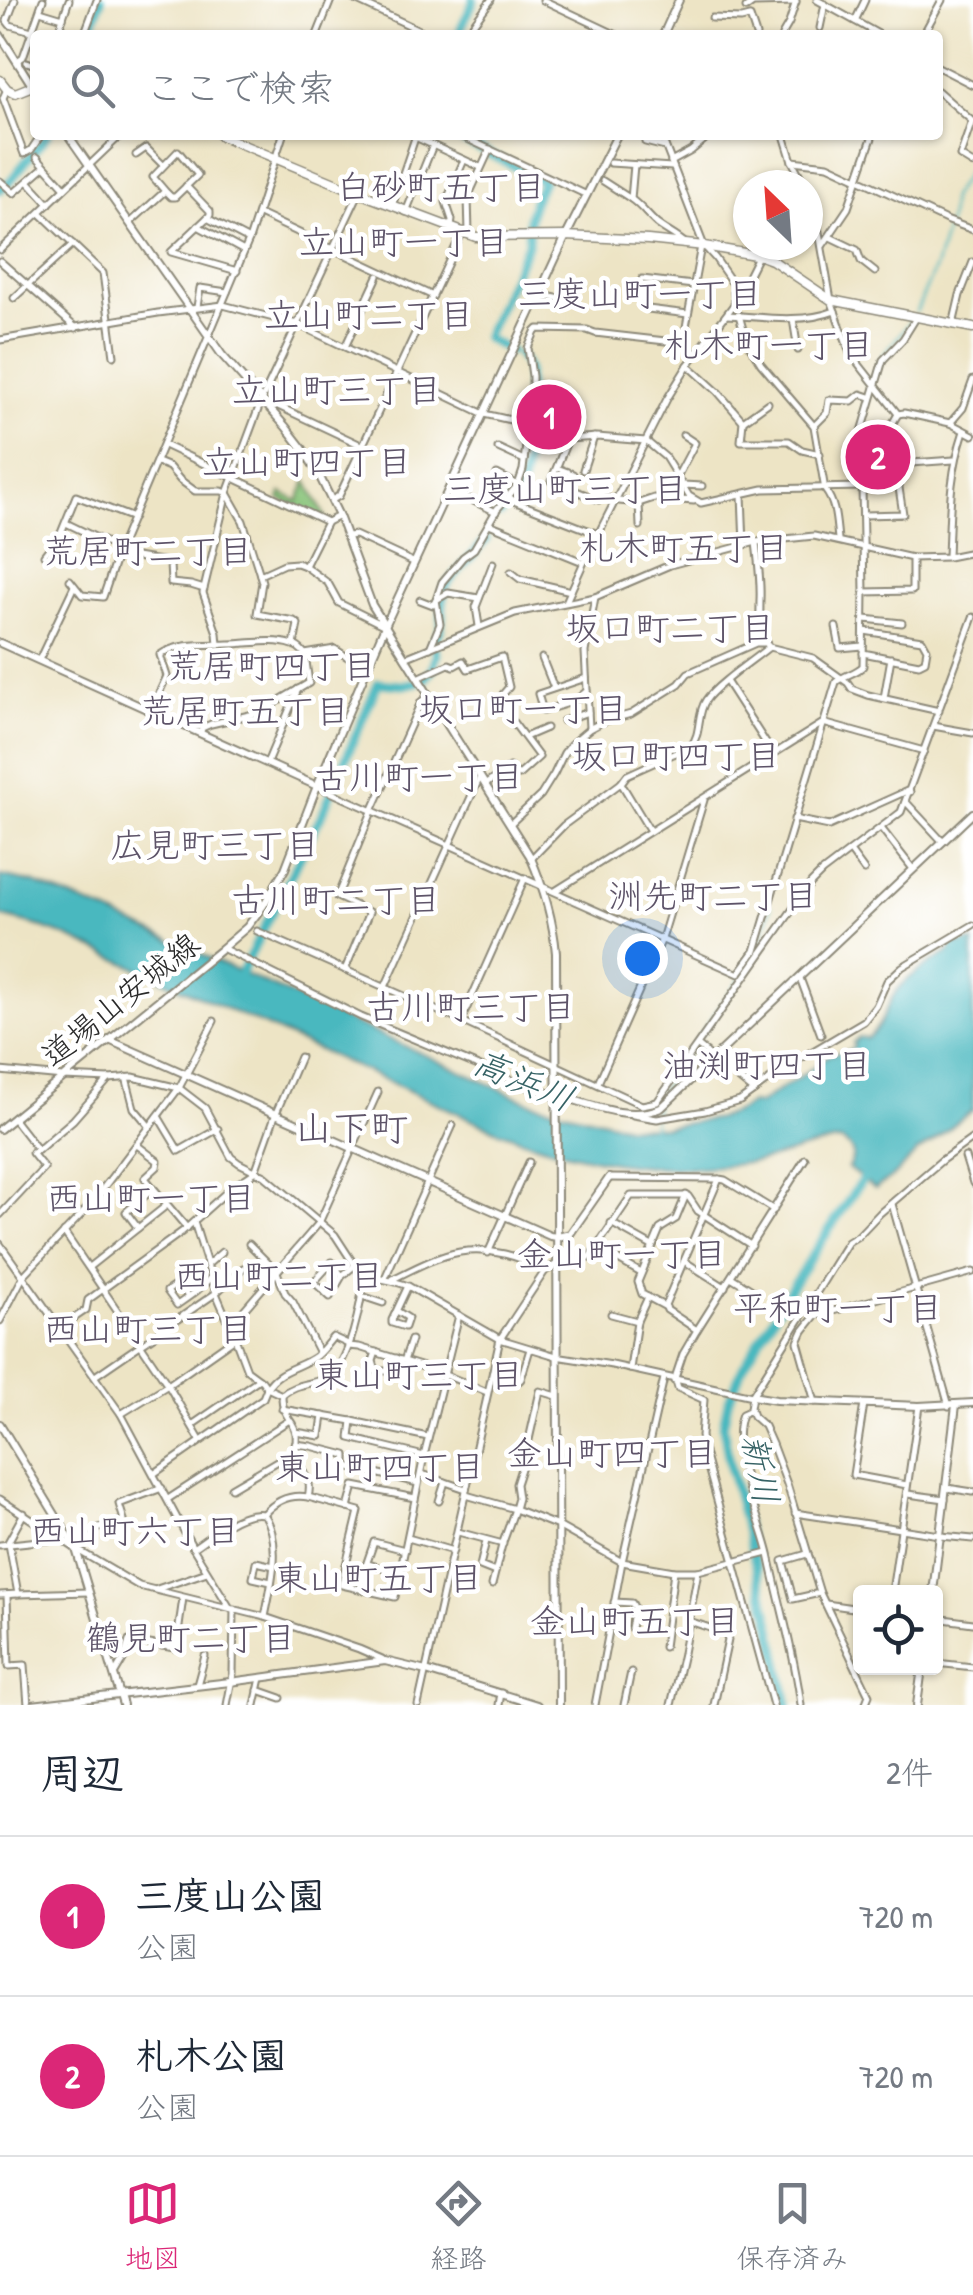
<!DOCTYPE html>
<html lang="ja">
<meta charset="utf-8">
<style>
:root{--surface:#fff;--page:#f6f6f7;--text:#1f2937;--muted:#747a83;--line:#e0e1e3;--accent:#db2777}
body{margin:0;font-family:"Patrick Hand","Klee One",sans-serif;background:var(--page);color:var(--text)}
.controls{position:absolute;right:30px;bottom:30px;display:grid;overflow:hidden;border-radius:10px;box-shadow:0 2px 8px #0004}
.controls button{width:90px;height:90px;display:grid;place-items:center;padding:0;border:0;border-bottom:2px solid var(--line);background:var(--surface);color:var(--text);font:50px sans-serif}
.compass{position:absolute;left:733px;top:170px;width:90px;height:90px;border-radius:50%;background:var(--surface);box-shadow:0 2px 8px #0004;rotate:335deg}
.you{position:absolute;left:642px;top:958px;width:35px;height:35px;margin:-25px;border:8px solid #fff;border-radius:50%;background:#1a73e8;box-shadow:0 0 0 15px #1a73e833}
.badge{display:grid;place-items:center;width:65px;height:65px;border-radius:50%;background:var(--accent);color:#fff;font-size:32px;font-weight:700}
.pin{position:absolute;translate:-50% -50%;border:5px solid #fff;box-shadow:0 2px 10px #0006}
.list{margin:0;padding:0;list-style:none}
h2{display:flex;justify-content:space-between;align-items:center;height:130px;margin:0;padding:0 40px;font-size:42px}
h2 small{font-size:32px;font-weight:400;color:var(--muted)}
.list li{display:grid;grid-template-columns:65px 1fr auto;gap:30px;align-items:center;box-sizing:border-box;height:160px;padding:0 40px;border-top:2px solid var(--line)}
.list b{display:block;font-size:38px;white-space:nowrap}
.list p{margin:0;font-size:32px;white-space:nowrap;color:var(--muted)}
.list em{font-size:32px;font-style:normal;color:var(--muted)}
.icon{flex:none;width:55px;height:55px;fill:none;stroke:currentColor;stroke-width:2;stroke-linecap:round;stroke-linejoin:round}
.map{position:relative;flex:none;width:973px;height:1705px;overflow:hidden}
.search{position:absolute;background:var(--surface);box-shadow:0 2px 8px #0004;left:30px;right:30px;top:30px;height:110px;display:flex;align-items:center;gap:25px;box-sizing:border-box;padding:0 35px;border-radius:10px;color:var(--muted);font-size:38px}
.sheet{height:450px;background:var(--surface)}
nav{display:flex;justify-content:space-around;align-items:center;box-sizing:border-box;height:140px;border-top:2px solid var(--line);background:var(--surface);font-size:28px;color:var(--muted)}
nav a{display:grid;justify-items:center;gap:5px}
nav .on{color:var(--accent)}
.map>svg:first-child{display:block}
.green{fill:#8ac57b;stroke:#5a7853;stroke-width:2.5}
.water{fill:#49b8bf;stroke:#3a7275;stroke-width:2.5}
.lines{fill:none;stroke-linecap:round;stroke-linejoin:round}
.stream{stroke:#49b8bf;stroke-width:2.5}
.river{stroke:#49b8bf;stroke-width:9}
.street-casing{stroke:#8c8878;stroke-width:9}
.secondary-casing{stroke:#8c8878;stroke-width:10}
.primary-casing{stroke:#8c8878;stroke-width:11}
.street{stroke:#fff;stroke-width:5}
.secondary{stroke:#fff;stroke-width:6}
.primary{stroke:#fff;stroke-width:8}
.labels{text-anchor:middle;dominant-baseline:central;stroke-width:9;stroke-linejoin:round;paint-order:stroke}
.street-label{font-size:32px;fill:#2b2b2b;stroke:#fff}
.neighbourhood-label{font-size:35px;fill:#5e5469;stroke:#fff}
.water-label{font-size:35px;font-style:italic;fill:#376366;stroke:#fff}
.quarter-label{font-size:38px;fill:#5e5469;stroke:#fff}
</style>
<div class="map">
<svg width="973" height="1705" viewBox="0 0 973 1705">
<rect width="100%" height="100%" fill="#fff"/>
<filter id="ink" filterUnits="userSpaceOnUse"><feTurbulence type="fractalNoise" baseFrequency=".01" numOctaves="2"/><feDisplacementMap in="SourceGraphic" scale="20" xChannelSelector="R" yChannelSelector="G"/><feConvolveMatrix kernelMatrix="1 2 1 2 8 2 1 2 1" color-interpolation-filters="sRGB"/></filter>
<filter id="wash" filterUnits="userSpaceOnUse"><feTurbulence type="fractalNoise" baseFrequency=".0048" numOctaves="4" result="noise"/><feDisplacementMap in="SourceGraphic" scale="40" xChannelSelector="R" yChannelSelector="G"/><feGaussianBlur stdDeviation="2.25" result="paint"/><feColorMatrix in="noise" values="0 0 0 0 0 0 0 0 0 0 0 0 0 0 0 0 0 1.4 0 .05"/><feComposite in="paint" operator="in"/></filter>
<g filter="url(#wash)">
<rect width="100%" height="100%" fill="#ede4c5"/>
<g class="green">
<path d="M566 405 565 436 530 429 533 406Z"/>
<path d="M881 437 883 449 891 448 892 465 865 468 864 439Z"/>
<path d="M307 481 325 517 323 520 279 499 282 493 298 501Z"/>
</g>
<path class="water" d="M0 876 34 883 102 910 527 1101 544 1106 626 1126 664 1127 718 1118 736 1112 751 1103 759 1104C774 1092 820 1066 828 1055L851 1050 854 1048 853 1043 859 1037 867 1038C884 1026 885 1006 897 990 909 975 933 962 950 951L952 944 957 941 959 944 973 941V1110C954 1123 936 1142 917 1152L897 1173 875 1189 848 1168C855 1156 855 1148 841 1141 814 1143 787 1156 759 1161 669 1177 581 1163 496 1130L63 935 32 924 0 916Z"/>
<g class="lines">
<g class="stream">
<path d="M916 312 936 265 949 219 951 198 970 169 973 161"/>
<path d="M878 365C884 349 902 335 912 319"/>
<path d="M653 1128 656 1098 759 951 771 906"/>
</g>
<g class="river">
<path d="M89 35 101 0"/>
<path d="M458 35 474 0"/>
<path d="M452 135 543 181 533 202 529 217 528 243 485 338 510 351"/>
<path d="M0 190 11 180 47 135"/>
<path d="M519 355 527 368 528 399"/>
<path d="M500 514 522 484 530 437"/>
<path d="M425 679 432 670 437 654 434 643 441 628 444 591 449 582 486 540"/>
<path d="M238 979 323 812 378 683 403 685 417 682"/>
<path d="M788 1705 771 1624 730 1467 723 1426 728 1402 743 1367 790 1289 868 1171"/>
</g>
</g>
</g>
<g filter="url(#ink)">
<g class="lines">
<g class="street-casing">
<g id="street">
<path d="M15 0 7 21 10 25 32 31"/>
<path d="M355 0 430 35"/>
<path d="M543 0 617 35"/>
<path d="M817 0 880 35"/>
<path d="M746 8 753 3 796 2"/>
<path d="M40 11 63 18"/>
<path d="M750 17 756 35"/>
<path d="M712 18 741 19 749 17"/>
<path d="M855 21 865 0"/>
<path d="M820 28 825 4"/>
<path d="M57 35 69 0"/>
<path d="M84 35 97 0"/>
<path d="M317 35 331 0"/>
<path d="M465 35 491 0"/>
<path d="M782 35 789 23 796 1"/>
<path d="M923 35 942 0"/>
<path d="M17 61 23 57 43 0"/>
<path d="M27 62 35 65"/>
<path d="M938 67 973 85"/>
<path d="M7 89 3 98 24 154 31 150 41 135"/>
<path d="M938 91 972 121 960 156 973 164"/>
<path d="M459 135 587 195"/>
<path d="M784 135 792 161 805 185"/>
<path d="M415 137 480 167"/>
<path d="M645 142 665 147"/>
<path d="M136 155 146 148 163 165"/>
<path d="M37 157 65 188"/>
<path d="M792 161 828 165 946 220 973 230"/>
<path d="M671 162 691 151 710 135"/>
<path d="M610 163 672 167"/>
<path d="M0 181 14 193 45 166"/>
<path d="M28 181 49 204"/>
<path d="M603 181 631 199 634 165"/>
<path d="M186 186 210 211V215L171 252 237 271"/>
<path d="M808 190 813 198 831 300 850 353 898 414 904 413 950 423 973 435"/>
<path d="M631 199C643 208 647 215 657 224 666 231 677 236 686 244"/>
<path d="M392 206 416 135"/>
<path d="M406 212 433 145"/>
<path d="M40 213 103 273 114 356"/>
<path d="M259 214 433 296"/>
<path d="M207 218 249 240"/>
<path d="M130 223 165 191 153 177 178 151 198 175 175 197H171L165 191"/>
<path d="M198 226 244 251"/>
<path d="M451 227 452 220 446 202 464 160"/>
<path d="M469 233 468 197 490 149"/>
<path d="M830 237 857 250 861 261 875 272"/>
<path d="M823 245 848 208 873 135"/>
<path d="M0 250 121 135"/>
<path d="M0 261 76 328"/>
<path d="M642 279 693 285"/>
<path d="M539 295 568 300"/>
<path d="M14 298 73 244"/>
<path d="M736 300 758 256"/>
<path d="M197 307 200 288 227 292"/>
<path d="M648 309 688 314"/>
<path d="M727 315C762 317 801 324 835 311"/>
<path d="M739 315 746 340 761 364 814 426 825 490C836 504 836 522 838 539"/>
<path d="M793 319 798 350"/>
<path d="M953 325 960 295 973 262"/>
<path d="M0 340 158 313 223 305 297 324 484 414 515 421 527 432 568 439 597 437 646 441 665 457 689 496 701 503 763 489 862 487"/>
<path d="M345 347 378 276"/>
<path d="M688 365 718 392 743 421 741 441H789L802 450 820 454"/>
<path d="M278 406 361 445"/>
<path d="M568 413V439L551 481 599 500 605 497 619 501 639 503 654 498 694 501"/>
<path d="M743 421 768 403"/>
<path d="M950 423 963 408 973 380"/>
<path d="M814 426 827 413 829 400 852 401 861 394 870 397"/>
<path d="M164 445 327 522"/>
<path d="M498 448 524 460"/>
<path d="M157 462 169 467 180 480 195 491H222L227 493 243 521 260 575 262 582 257 614 294 621 298 624 294 645"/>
<path d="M897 464 954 460"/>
<path d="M557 468 573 474"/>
<path d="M583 470 594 437"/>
<path d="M497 474 518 485"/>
<path d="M677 477 695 443 683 435"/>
<path d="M683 485 702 486"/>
<path d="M449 489 496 512"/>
<path d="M742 494 744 545"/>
<path d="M509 497 516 502 598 534"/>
<path d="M332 500 339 496 462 233"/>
<path d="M639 503 640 526"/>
<path d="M864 515 903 514 891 436V426L898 414"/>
<path d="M66 523 136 557 167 562 170 564 171 583 191 585 204 589"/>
<path d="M489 524 583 562"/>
<path d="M348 536 355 535 413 562"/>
<path d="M756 542C758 561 761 581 760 600 760 617 758 633 769 647L813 658 848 683 852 689 868 695 939 711"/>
<path d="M44 555 61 533 76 496 133 518"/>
<path d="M948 556C950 510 949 476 964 431"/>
<path d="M305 566 327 522 339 516"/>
<path d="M511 572 520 579 571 591"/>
<path d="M260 575 284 564 297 563 305 566 328 583 339 603 385 626"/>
<path d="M70 580 82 595 103 597 120 547 249 240 283 135"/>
<path d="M864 592 861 435 883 360 903 339 916 318"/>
<path d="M420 600 433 605 436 600 448 593 479 598"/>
<path d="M566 602 584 562 667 399 688 365 735 303 733 284 715 258 704 246 661 135"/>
<path d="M865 619 902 623"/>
<path d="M479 626 476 607 493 563"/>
<path d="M836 627 840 648 863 646"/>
<path d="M218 644 217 633 203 593 227 493 262 399 359 193"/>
<path d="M430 648 440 624 436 600 442 582 463 557 474 549 497 509 518 485 523 470 532 395V376L528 348 535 332 538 329 587 330 595 333 683 343 701 246"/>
<path d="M863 653 919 664 925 661 927 649 922 640 864 631"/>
<path d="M305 654 335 649 366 669"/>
<path d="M405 658 515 613 595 597 670 565 756 542 814 536 912 558 948 557 973 552"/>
<path d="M542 658 554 688"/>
<path d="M39 660 74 586"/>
<path d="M418 678 449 664 454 666 463 661 468 669 502 657 509 687 503 694 510 718 539 757 519 775 509 767 485 785"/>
<path d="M586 678 538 694 543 711 575 701 587 691"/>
<path d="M726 681 773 754"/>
<path d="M884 698 891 658"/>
<path d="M151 710 167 676 160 655C179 642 207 645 229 644 251 644 271 638 293 645 300 647 300 649 305 654L309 683 258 713 211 724 202 728 201 732"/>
<path d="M563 721 588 712"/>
<path d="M933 726 973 733"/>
<path d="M589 728 585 652 595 597"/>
<path d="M525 737 546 728"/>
<path d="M267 763 298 689"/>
<path d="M621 783 650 831"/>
<path d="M317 786 739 974"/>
<path d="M906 802 943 842"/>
<path d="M794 819 829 826 907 791 910 792"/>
<path d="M510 824 541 795 554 774 564 753 571 744 589 729 602 722 631 714 679 684 688 673 756 643H764"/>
<path d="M881 828 913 869"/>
<path d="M850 851 864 870"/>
<path d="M531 859 564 825 621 783 627 775 691 746C702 733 696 715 706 700 716 685 753 660 769 647"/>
<path d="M555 891 823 723 924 751"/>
<path d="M257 931 461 1021 642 1105 657 1102 811 883 822 872 901 812 973 617"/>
<path d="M222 948 361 1017 533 1089 558 1095"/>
<path d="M345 970 369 912 337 897 373 809 421 702 429 695"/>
<path d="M739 973 755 951 836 682C844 675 857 673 863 666L864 592 912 591V558"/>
<path d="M800 978 821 1035"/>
<path d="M385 987 480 777"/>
<path d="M461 1021 525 878"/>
<path d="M698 1046 754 1091"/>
<path d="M0 1071 63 1077 109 1079 133 1077 179 1088 205 1108 231 1157 239 1163 265 1176 335 1235 359 1272C374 1280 392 1279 408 1286L500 1339 556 1356 612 1365 752 1396"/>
<path d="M126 1077 134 1108 150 1127"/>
<path d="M598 1083 662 939 704 800"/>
<path d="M633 1115 657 1119 705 1111 740 1101 791 1064 864 1021 876 1006 887 981 902 967 973 925"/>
<path d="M158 1116 179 1151 218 1129"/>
<path d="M137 1145 158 1161 157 1167 145 1178 187 1228"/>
<path d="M38 1150 73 1120 109 1079"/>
<path d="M965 1157 973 1183"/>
<path d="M609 1178 719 1179"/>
<path d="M892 1204 949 1406"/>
<path d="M0 1215 44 1168 32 1153 38 1150 13 1118"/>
<path d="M194 1222 216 1293 230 1326"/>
<path d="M611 1223 652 1246"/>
<path d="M138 1228 126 1212 153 1189"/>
<path d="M64 1232 168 1385 200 1440"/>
<path d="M0 1244 121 1414 193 1548 230 1608"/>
<path d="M249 1244 277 1272 285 1293 293 1302 319 1353"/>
<path d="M596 1247 641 1273"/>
<path d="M488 1253 529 1162"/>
<path d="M589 1258 631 1196H688L698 1211 752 1246"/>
<path d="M684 1261 725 1287"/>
<path d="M207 1265 222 1252"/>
<path d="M89 1267 167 1205"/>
<path d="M342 1276 332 1262 314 1282 330 1297 342 1276 355 1265"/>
<path d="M731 1277 757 1293"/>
<path d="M385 1278 453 1125"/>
<path d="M393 1279C413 1269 437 1256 460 1252 489 1248 521 1255 545 1271"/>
<path d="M362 1296 383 1303"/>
<path d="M188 1297 179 1283 167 1291 177 1305C190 1296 201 1289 211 1277"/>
<path d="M666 1307 642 1294 638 1282 660 1229 676 1219 686 1195"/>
<path d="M397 1311 408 1318 405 1327 392 1323V1320L408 1286"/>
<path d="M611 1314 637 1321"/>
<path d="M0 1321 24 1275 92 1203 179 1088 214 1021"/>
<path d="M61 1327 86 1310 88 1300 183 1231 231 1188 255 1172 276 1113 300 1057"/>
<path d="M697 1330 667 1310 665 1305 719 1179 725 1180 774 1210"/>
<path d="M235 1338 247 1370 262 1381 267 1388C278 1369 300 1368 316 1356 322 1351 328 1343 333 1337L348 1344"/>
<path d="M348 1346 359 1347 433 1370 487 1392"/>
<path d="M376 1352 373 1361 376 1371H391L396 1358"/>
<path d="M404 1361 411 1340"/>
<path d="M630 1369 637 1321 648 1297"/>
<path d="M493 1371 519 1381 521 1379 530 1349"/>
<path d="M95 1376 216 1293 243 1268"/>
<path d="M674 1381 683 1354 697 1330 805 1159"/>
<path d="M676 1381 678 1388 704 1400 701 1436 703 1449 773 1705"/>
<path d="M282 1395C295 1383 311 1385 326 1378 350 1368 362 1299 364 1275"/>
<path d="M815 1402 798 1342 803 1331 815 1316 973 1272"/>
<path d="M864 1404 853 1475 907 1485"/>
<path d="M282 1409 352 1421 428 1437"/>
<path d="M751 1410 742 1414C727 1454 762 1518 770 1559 780 1607 795 1655 801 1705"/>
<path d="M121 1414 168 1385 235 1338 230 1326 319 1223 378 1092"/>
<path d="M352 1421 350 1438 424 1456"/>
<path d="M192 1425 259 1379"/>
<path d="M296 1432 320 1436 323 1416"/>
<path d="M295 1444 311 1446 346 1455V1466L418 1483"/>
<path d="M155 1473 263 1398 267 1388 282 1395"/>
<path d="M422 1474 466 1489"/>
<path d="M231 1488 282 1458 296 1453"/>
<path d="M947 1488 973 1492"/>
<path d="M908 1494 945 1499"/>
<path d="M466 1495 515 1509 558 1526 622 1562 674 1571H698L768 1553"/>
<path d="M308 1497 359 1511 346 1565 364 1571 374 1542 405 1550"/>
<path d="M0 1499 76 1549 139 1586 265 1617 359 1649 382 1659"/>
<path d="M168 1499 288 1421"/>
<path d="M439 1501 445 1482"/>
<path d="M348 1508 354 1486 415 1498"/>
<path d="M795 1513 940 1535"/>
<path d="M264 1514C283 1542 271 1586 265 1617"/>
<path d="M90 1531 124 1520 119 1504 162 1488"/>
<path d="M458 1532 503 1544"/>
<path d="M941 1536 973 1539"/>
<path d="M408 1538 453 1551"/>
<path d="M486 1541 480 1566 495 1572"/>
<path d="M7 1544 24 1513"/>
<path d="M0 1545 49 1540 59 1536"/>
<path d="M193 1548C213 1535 240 1509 264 1514 276 1500 290 1494 308 1497 313 1479 303 1474 298 1458 294 1449 297 1442 296 1433 293 1418 282 1419 282 1395"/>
<path d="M807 1554 783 1561 793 1599 820 1593"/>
<path d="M368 1564 398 1573"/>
<path d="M346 1565 342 1585 395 1597 424 1456 459 1315"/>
<path d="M271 1582 253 1578 256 1562 274 1566"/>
<path d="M492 1585 502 1545 515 1509 518 1498 516 1484 526 1453 540 1391 557 1396"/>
<path d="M157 1589 207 1572"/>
<path d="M892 1592 919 1406"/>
<path d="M18 1594 89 1592"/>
<path d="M0 1595 18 1594 9 1544"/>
<path d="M7 1595 9 1666 25 1665 28 1705"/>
<path d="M614 1602 632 1603 635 1609 631 1628"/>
<path d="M826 1604 860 1609"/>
<path d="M936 1618 973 1623"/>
<path d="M689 1621 725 1633 728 1640 714 1705"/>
<path d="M664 1647 674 1571"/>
<path d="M936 1663 973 1667"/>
<path d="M114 1675 124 1658 129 1641 176 1648 183 1598"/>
<path d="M197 1685 205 1656"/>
<path d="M258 1690 281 1698"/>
<path d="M227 1705 233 1674 234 1609"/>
<path d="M255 1705 261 1678"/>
<path d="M418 1705 500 1339 545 1271 557 1264"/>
<path d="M499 1705 501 1693"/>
<path d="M595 1705 622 1562 664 1378"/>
<path d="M624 1705 631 1672"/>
<path d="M671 1705 683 1653 698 1571"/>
<path d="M865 1705 869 1695 820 1593 787 1484 772 1444 764 1426 753 1416 750 1408 752 1396 848 1242 858 1236 880 1213 942 1160 973 1138"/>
</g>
</g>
<g class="secondary-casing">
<g id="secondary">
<path d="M0 35 35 90"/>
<path d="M663 35 679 0"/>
<path d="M68 135 222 355 286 427 303 449 318 473 339 516 372 605 530 856C544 888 553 919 556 953L559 1705"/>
<path d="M0 643 317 786"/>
<path d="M109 1040 550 1236 558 1237 570 1234 609 1178"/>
<path d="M558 1095C590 1104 628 1122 661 1108L973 813"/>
<path d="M0 1129 219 951 247 927 263 906 285 869 317 786 385 626 566 236 617 135"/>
<path d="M752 1396 776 1400 919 1406 973 1403"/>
<path d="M0 1424 76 1549 123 1705"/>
<path d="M933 1592 956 1405"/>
<path d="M32 1705 230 1682 385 1661 426 1671 537 1705"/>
<path d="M917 1705 922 1668"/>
</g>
</g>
<g class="primary-casing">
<g id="primary">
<path d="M0 80 7 89 15 93 35 85"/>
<path d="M219 135 359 193 476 237 566 236 648 240 704 246 761 256 772 260 831 300 973 328"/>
</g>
</g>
<use href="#street" class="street"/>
<use href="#secondary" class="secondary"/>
<use href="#primary" class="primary"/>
</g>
</g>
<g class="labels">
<g class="street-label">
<text transform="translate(120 999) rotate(-39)">道場山安城線</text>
</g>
<g class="neighbourhood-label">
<text x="441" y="186">白砂町五丁目</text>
<text x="404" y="241">立山町一丁目</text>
<text x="640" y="293">三度山町一丁目</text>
<text x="369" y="314">立山町二丁目</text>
<text x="769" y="344">札木町一丁目</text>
<text x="337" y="389">立山町三丁目</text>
<text x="307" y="461">立山町四丁目</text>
<text x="565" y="488">三度山町三丁目</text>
<text x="684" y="547">札木町五丁目</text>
<text x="148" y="550">荒居町二丁目</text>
<text x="670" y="627">坂口町二丁目</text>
<text x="272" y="665">荒居町四丁目</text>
<text x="523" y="708">坂口町一丁目</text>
<text x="245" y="710">荒居町五丁目</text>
<text x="676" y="755">坂口町四丁目</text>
<text x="419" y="776">古川町一丁目</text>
<text x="215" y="844">広見町三丁目</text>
<text x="713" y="895">洲先町二丁目</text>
<text x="336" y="899">古川町二丁目</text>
<text x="471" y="1006">古川町三丁目</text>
<text x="767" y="1064">油渕町四丁目</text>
<text x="151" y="1197">西山町一丁目</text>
<text x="622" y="1253">金山町一丁目</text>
<text x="279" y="1275">西山町二丁目</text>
<text x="838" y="1307">平和町一丁目</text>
<text x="148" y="1328">西山町三丁目</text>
<text x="419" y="1374">東山町三丁目</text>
<text x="612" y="1452">金山町四丁目</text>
<text x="380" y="1466">東山町四丁目</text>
<text x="135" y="1530">西山町六丁目</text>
<text x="378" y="1577">東山町五丁目</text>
<text x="635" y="1620">金山町五丁目</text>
<text x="191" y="1637">鶴見町二丁目</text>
</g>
<g class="water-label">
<text transform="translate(524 1080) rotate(23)">高浜川</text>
<text transform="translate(761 1469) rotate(79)">新川</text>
</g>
<g class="quarter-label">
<text x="351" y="1127">山下町</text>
</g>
</g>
</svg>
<div class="controls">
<button><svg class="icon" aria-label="locate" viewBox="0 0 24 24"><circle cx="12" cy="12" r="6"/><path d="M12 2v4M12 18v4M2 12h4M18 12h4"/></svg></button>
</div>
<svg class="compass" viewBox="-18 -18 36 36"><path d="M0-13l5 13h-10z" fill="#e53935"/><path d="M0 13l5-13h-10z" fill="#747a83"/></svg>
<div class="you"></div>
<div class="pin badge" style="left:549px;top:417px">1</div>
<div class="pin badge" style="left:878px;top:457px">2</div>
<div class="search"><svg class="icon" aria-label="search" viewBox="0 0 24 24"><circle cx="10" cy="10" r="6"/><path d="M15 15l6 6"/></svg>ここで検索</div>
</div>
<section class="sheet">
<h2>周辺<small>2件</small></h2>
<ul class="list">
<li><span class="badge">1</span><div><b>三度山公園</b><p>公園</p></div><em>720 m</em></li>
<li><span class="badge">2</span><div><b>札木公園</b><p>公園</p></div><em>720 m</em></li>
</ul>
</section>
<nav>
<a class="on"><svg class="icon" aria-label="map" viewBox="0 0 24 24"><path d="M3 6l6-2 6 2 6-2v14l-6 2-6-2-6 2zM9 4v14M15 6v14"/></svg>地図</a>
<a><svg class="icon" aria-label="directions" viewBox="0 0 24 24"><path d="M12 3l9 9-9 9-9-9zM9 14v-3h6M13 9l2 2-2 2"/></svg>経路</a>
<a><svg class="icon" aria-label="saved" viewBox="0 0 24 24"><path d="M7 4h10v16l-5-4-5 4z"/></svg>保存済み</a>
</nav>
